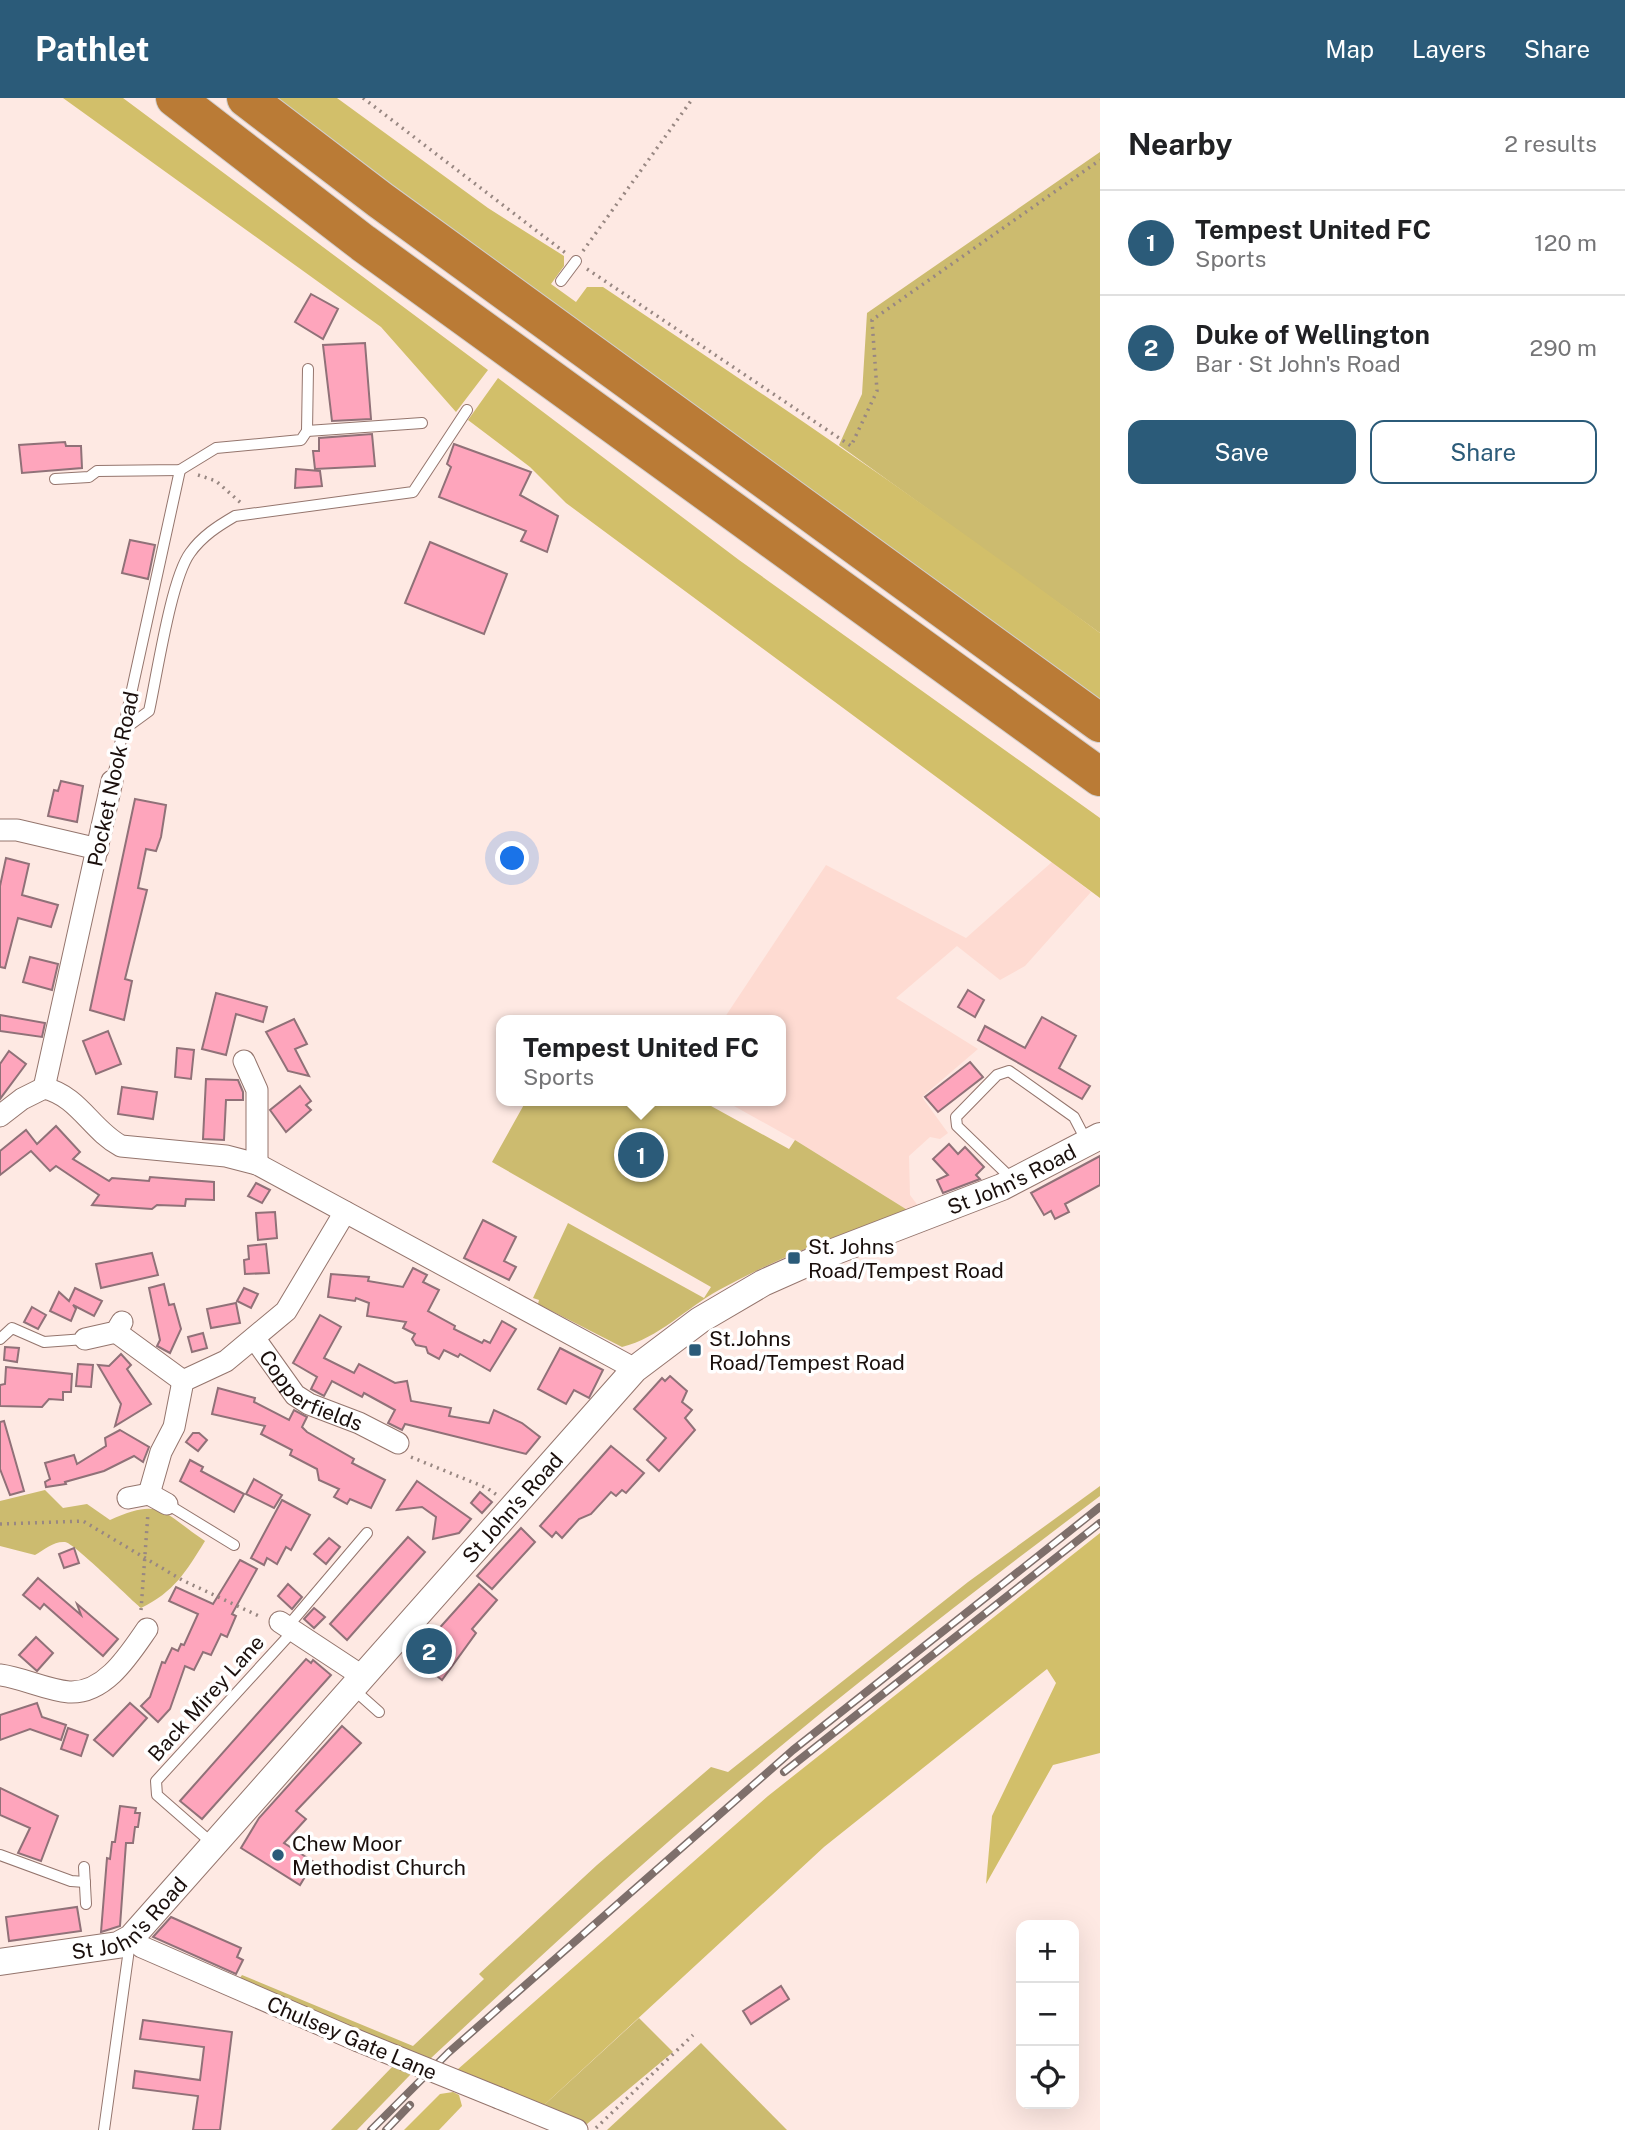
<!DOCTYPE html>
<meta charset="utf-8">
<style>
:root{--surface:#fff;--page:#f6f6f6;--text:#202124;--muted:#757577;--line:#e0e0e0;--accent:#2b5b79}
body{margin:0;font-family:"Public Sans",sans-serif;background:var(--page);color:var(--text)}
.controls{position:absolute;right:21px;bottom:21px;display:grid;overflow:hidden;border-radius:14px;box-shadow:0 7px 28px #0002}
.controls button{width:63px;height:63px;display:grid;place-items:center;padding:0;border:0;border-bottom:2px solid var(--line);background:var(--surface);color:var(--text);font:35px sans-serif}
.you{position:absolute;left:513px;top:761px;width:24px;height:24px;margin:-18px;border:5px solid #fff;border-radius:50%;background:#1a73e8;box-shadow:0 0 0 10px #1a73e833}
.badge{display:grid;place-items:center;width:46px;height:46px;border-radius:50%;background:var(--accent);color:#fff;font-size:23px;font-weight:700}
.pin{position:absolute;translate:-50% -50%;border:4px solid #fff;box-shadow:0 2px 7px #0006}
.popup{position:absolute;left:496px;top:917px;width:290px;height:91px;box-sizing:border-box;display:grid;place-content:center;border-radius:14px;background:var(--surface);filter:drop-shadow(0 2px 5px #0005);font-size:23px;white-space:nowrap;color:var(--muted)}
.popup b{font-size:26px;color:var(--text)}
.popup::after{content:'';position:absolute;left:50%;top:100%;margin-left:-14px;border:14px solid transparent;border-top-color:var(--surface)}
.list{margin:0;padding:0;list-style:none}
h2{display:flex;justify-content:space-between;align-items:center;height:91px;margin:0;padding:0 28px;font-size:30px}
h2 small{font-size:23px;font-weight:400;color:var(--muted)}
.list li{display:grid;grid-template-columns:46px 1fr auto;gap:21px;align-items:center;box-sizing:border-box;height:105px;padding:0 28px;border-top:2px solid var(--line)}
.list b{display:block;font-size:26px;white-space:nowrap}
.list p{margin:0;font-size:23px;white-space:nowrap;color:var(--muted)}
.list em{font-size:23px;font-style:normal;color:var(--muted)}
.actions{display:flex;gap:14px;padding:21px 28px}
.actions a{flex:1;padding:16px 0;border:2px solid var(--accent);border-radius:14px;text-align:center;font-size:24px;color:var(--accent)}
.actions .main{background:var(--accent);color:#fff}
.icon{flex:none;width:38px;height:38px;fill:none;stroke:currentColor;stroke-width:2;stroke-linecap:round;stroke-linejoin:round}
.map{position:relative;flex:none;width:1100px;height:2032px;overflow:hidden}
header{display:flex;align-items:center;gap:42px;box-sizing:border-box;height:98px;padding:0 35px;background:var(--accent);color:#fff}
header strong{font-size:33px}
nav{display:flex;gap:38px;margin-inline-start:auto;font-size:24px}
main{display:flex}
aside{flex:1;background:var(--surface)}
.map>svg:first-child{display:block}
.built{fill:#fedbd2}
.green{fill:#ccbb6f}
.forest{fill:#d2bf6a}
.building{fill:#fea5bc;stroke:#907178;stroke-width:2}
.lines{fill:none;stroke-linecap:round;stroke-linejoin:round}
.service-casing{stroke:#94756d;stroke-width:12}
.minor-casing{stroke:#94756d;stroke-width:23}
.tertiary-casing{stroke:#94756d;stroke-width:28}
.motorway-casing{stroke:#d1cfce;stroke-width:40}
.path{stroke:#988782;stroke-width:3.5;stroke-dasharray:2 5;stroke-linecap:butt}
.service{stroke:#fff;stroke-width:10}
.minor{stroke:#fff;stroke-width:21}
.tertiary{stroke:#fff;stroke-width:26}
.motorway{stroke:#ba7b36;stroke-width:38}
.rail-casing{stroke:#7e6f6b;stroke-width:8}
.rail{stroke:#fff;stroke-width:5;stroke-dasharray:16;stroke-linecap:butt}
.minor-bridge-casing{stroke:#94756d;stroke-width:23;stroke-linecap:butt}
.minor-bridge{stroke:#fff;stroke-width:21}
.poi-dot{fill:#2b5b79;stroke:#fff;stroke-width:2.5}
.labels{text-anchor:middle;dominant-baseline:central;stroke-width:7;stroke-linejoin:round;paint-order:stroke}
.street-label{font-size:21px;fill:#1a0f0c;stroke:#fff}
.poi-label{font-size:21px;fill:#1a0f0c;stroke:#fff;text-anchor:start}
</style>
<header>
<strong>Pathlet</strong>
<nav><a>Map</a><a>Layers</a><a>Share</a></nav>
</header>
<main>
<div class="map">
<svg width="1100" height="2032" viewBox="0 0 1100 2032">
<rect width="100%" height="100%" fill="#fee9e3"/>
<path class="built" d="M1052 764 1091 794 1025 868 1000 882 957 848 896 900 978 951 922 999 948 1035 940 1041 930 1039 909 1058 910 1097 919 1109 909 1113 795 1042 725 1003H781V922H723L826 767 966 840Z"/>
<g class="green">
<path d="M1100 54V535L839 347 862 296 867 215Z"/>
<path d="M526 1003H702L789 1051 795 1042 909 1113C842 1135 781 1158 719 1192 686 1210 659 1240 622 1249L538 1206 539 1202 533 1200 568 1125 704 1200 711 1189 492 1064Z"/>
<path d="M1100 1388V1398C977 1491 855 1585 738 1684 632 1773 531 1867 430 1961L237 1884 242 1877 413 1948 484 1881 479 1876 597 1767 711 1669 728 1674 968 1484Z"/>
<path d="M45 1392 63 1410 87 1406 110 1422C161 1399 162 1414 205 1443 186 1474 174 1494 141 1510 129 1500 74 1445 65 1444 54 1443 45 1451 35 1457L0 1448V1403Z"/>
<path d="M639 1920 673 1954 587 2026 543 2008Z"/>
<path d="M701 1945 787 2032H607Z"/>
<path d="M393 1968 411 1976 357 2032H331Z"/>
</g>
<g class="forest">
<path d="M63 0H123L488 272 456 314 381 229Z"/>
<path d="M275 0H337L488 110 564 158V168L551 186 576 204 587 189H603C771 301 938 414 1100 535V603L540 199Z"/>
<path d="M498 280 739 462 1100 720V800L566 405 530 369 468 322Z"/>
<path d="M1100 1435V1655L1053 1667 986 1786 992 1718 1056 1585 1047 1571 824 1749 543 2008 457 1972 768 1698Z"/>
<path d="M453 1994 459 1997 462 2008 439 2032H404L440 1996Z"/>
</g>
<g class="building">
<path d="M311 196 338 211 323 241 295 224Z"/>
<path d="M365 245 371 321 332 323 323 247Z"/>
<path d="M372 336 375 368 315 371 313 353H319V340Z"/>
<path d="M65 344 66 348H81L82 370 22 375 19 347Z"/>
<path d="M454 346 531 374 520 397 558 418 547 454 521 443 526 433 439 399 451 369 447 366Z"/>
<path d="M296 371 320 373 322 388 295 390Z"/>
<path d="M130 442 155 447 148 481 122 475Z"/>
<path d="M430 444 507 476 484 536 405 505Z"/>
<path d="M61 683 83 688 77 724 48 718 54 692 58 693Z"/>
<path d="M135 701 166 707 161 739 156 753 146 751 138 790 147 792 125 881 132 883 124 922 90 912Z"/>
<path d="M6 760 29 766 22 797 58 807 51 829 18 820 5 870 0 869V788Z"/>
<path d="M30 859 58 866 52 892 23 884Z"/>
<path d="M968 892 984 902 975 919 958 909Z"/>
<path d="M216 895 267 909 263 924 236 916 226 957 202 951Z"/>
<path d="M0 917 45 925 42 939 0 933Z"/>
<path d="M1042 919 1076 938 1059 970 1090 988 1082 1001 978 942 985 928 1025 950Z"/>
<path d="M294 921 307 946 295 951 309 978 288 973 266 934Z"/>
<path d="M108 933 121 966 96 976 83 943Z"/>
<path d="M177 950 194 952 191 981 175 979Z"/>
<path d="M9 953 26 966 0 1001V966Z"/>
<path d="M970 964 983 979 938 1014 925 999Z"/>
<path d="M206 981 238 982 243 994V1002H226L224 1042 203 1041Z"/>
<path d="M300 988 311 1003 306 1007 311 1012 286 1034 270 1012Z"/>
<path d="M122 989 157 994 153 1021 118 1016Z"/>
<path d="M56 1028 80 1054 73 1061 109 1083 112 1080 149 1083 150 1079 214 1084V1102L186 1101 185 1108 157 1107 152 1111 92 1107 99 1097 56 1068 50 1073 31 1053 0 1077V1053L26 1032 37 1046Z"/>
<path d="M949 1046 958 1056 965 1049 984 1069 976 1077 980 1081 943 1095 937 1082 948 1077 933 1061Z"/>
<path d="M1100 1058V1087L1065 1106 1069 1114 1055 1121 1051 1113 1044 1117 1031 1095Z"/>
<path d="M256 1085 270 1092 262 1105 248 1098Z"/>
<path d="M275 1114 277 1140 258 1142 256 1115Z"/>
<path d="M483 1122 516 1139 504 1163 516 1169 509 1182 464 1160Z"/>
<path d="M266 1146 269 1175 245 1176 244 1162 249 1161 248 1148Z"/>
<path d="M152 1155 158 1177 101 1190 96 1166Z"/>
<path d="M413 1170 427 1177 423 1184 439 1192 428 1213 455 1228 454 1231 482 1245 484 1242 490 1245 502 1223 516 1231 490 1273 460 1256 458 1259 444 1252 439 1261 428 1255 426 1249 416 1247 412 1241 415 1236 403 1230 406 1224 367 1218 369 1205 356 1200 355 1203 328 1199 331 1176 369 1179 368 1183 403 1189Z"/>
<path d="M164 1186 169 1207 174 1206 181 1231 170 1255 157 1248 160 1242 149 1190Z"/>
<path d="M75 1190 102 1203 94 1218 73 1207 76 1211 71 1223 50 1213 59 1194 69 1203Z"/>
<path d="M244 1190 258 1196 251 1210 237 1203Z"/>
<path d="M236 1205 240 1225 211 1230 207 1211Z"/>
<path d="M32 1209 46 1217 38 1231 24 1224Z"/>
<path d="M320 1217 341 1229 324 1260 354 1275 359 1266 395 1285 407 1283 411 1303 451 1310 449 1318 489 1325 494 1312 522 1325 540 1339 526 1356 405 1326 402 1332 388 1325 395 1312 364 1295 362 1299 332 1283 324 1298 311 1291 317 1279 293 1265Z"/>
<path d="M203 1235 207 1250 192 1254 188 1239Z"/>
<path d="M5 1249 19 1250 17 1264 4 1262Z"/>
<path d="M560 1250 603 1272 589 1300 574 1292 566 1306 538 1291Z"/>
<path d="M121 1256 131 1267 127 1271 151 1306 115 1328 121 1306 98 1267 109 1268Z"/>
<path d="M78 1266 93 1267 91 1289 76 1288Z"/>
<path d="M6 1269 72 1276 71 1294H63V1302L49 1301 42 1309 0 1308V1287L5 1286Z"/>
<path d="M670 1278 687 1293 682 1304 692 1312 685 1320 695 1332 659 1373 647 1362 666 1340 634 1311 662 1280 665 1283Z"/>
<path d="M218 1290 255 1300 254 1304 289 1322 294 1312 307 1319 302 1329 307 1334 354 1361 352 1365 385 1382 371 1410 350 1401 347 1406 334 1399 339 1391 319 1382 317 1371 290 1357 292 1352 261 1336 265 1328 212 1316Z"/>
<path d="M4 1323 24 1393 10 1397 0 1371V1324Z"/>
<path d="M120 1332 149 1349 143 1364 134 1358 104 1373 65 1384 66 1386 46 1389 45 1384 50 1381 45 1365 74 1357 77 1366 106 1348 105 1340Z"/>
<path d="M193 1335H199L207 1342 198 1353 186 1344Z"/>
<path d="M611 1348 644 1375 626 1395 622 1392 616 1398 611 1394 591 1416 579 1421 562 1440 556 1434 552 1439 540 1428Z"/>
<path d="M190 1362 203 1369 201 1373 244 1396 234 1414 180 1383Z"/>
<path d="M254 1381 282 1397 274 1410 246 1396Z"/>
<path d="M417 1383 471 1421 459 1435 433 1441 436 1419 422 1409 397 1412Z"/>
<path d="M480 1394 492 1404 482 1415 471 1405Z"/>
<path d="M282 1402 310 1417 291 1452 286 1449 277 1466 267 1460 264 1467 251 1460Z"/>
<path d="M521 1430 535 1444 492 1491 477 1478Z"/>
<path d="M408 1439 425 1454 347 1542 330 1526Z"/>
<path d="M329 1440 340 1449 326 1466 314 1456Z"/>
<path d="M74 1450 79 1465 64 1470 59 1456Z"/>
<path d="M240 1462 257 1471 232 1516 236 1518 227 1539 221 1536 211 1557 203 1554 194 1572 185 1568 170 1611 158 1624 141 1608 150 1599 162 1564 165 1565 172 1550 178 1553 181 1546 184 1547 198 1516 169 1503 176 1489 213 1506Z"/>
<path d="M38 1480 81 1517 77 1506 118 1541 103 1558 44 1506 40 1511 23 1497Z"/>
<path d="M288 1486 302 1499 292 1511 278 1498Z"/>
<path d="M479 1486 497 1502 472 1531 476 1535 442 1582 406 1553 428 1528 435 1535Z"/>
<path d="M314 1510 325 1519 314 1530 304 1521Z"/>
<path d="M36 1539 53 1555 37 1573 19 1557Z"/>
<path d="M306 1561 311 1565 313 1562 331 1577 202 1721 180 1703Z"/>
<path d="M37 1605 42 1619 66 1627 61 1642 30 1631 0 1642V1617Z"/>
<path d="M130 1605 147 1620 113 1658 94 1642Z"/>
<path d="M342 1628 361 1645 296 1713 306 1721 284 1745 314 1764 300 1787 241 1750 259 1720Z"/>
<path d="M68 1630 88 1637 81 1658 61 1651Z"/>
<path d="M0 1690 58 1718 41 1763 18 1755 30 1730 0 1717Z"/>
<path d="M120 1708 136 1710 135 1715H140L138 1729H135L133 1745H126L120 1828 101 1834 107 1760 110 1761 112 1744H115Z"/>
<path d="M77 1809 81 1833 9 1843 6 1819Z"/>
<path d="M171 1819 241 1850 237 1859 243 1862 236 1876 153 1839Z"/>
<path d="M781 1888 789 1901 751 1926 743 1913Z"/>
<path d="M143 1922 232 1934 220 2032H193L198 1998 133 1990 135 1973 200 1982 204 1949 140 1941Z"/>
</g>
<g class="lines">
<g class="service-casing">
<g id="service">
<path d="M561 183 576 163"/>
<path d="M307 333 422 325"/>
<path d="M55 381 89 379 97 373 180 372 216 350 301 342 307 333 308 271"/>
<path d="M123 632 149 613C157 577 171 481 190 455 202 438 218 428 235 418L413 394 467 312"/>
<path d="M112 683 180 372"/>
<path d="M1013 1082 957 1028 956 1019 997 977 1009 973 1074 1019 1087 1044"/>
<path d="M0 1241 12 1230 44 1244 85 1241"/>
<path d="M167 1406 234 1447"/>
<path d="M288 1528 367 1435"/>
<path d="M352 1590 379 1614"/>
<path d="M213 1746 157 1697 156 1683 294 1532"/>
<path d="M0 1757 71 1783 85 1784"/>
<path d="M84 1769 86 1806"/>
<path d="M104 2032 130 1844"/>
</g>
</g>
<g class="minor-casing">
<g id="minor">
<path d="M0 732H17L98 751"/>
<path d="M244 963 257 992V1066"/>
<path d="M44 990 112 683"/>
<path d="M0 1018 22 1001 44 990C79 998 91 1032 121 1048L226 1058 257 1066 635 1271"/>
<path d="M116 1234 183 1283"/>
<path d="M85 1241 116 1234 122 1224"/>
<path id="s1" d="M255 1241 295 1297 309 1306 359 1325 398 1345"/>
<path d="M149 1396 161 1354 174 1329 183 1283 226 1263 286 1213 345 1114"/>
<path d="M128 1400 149 1396 167 1406"/>
<path d="M280 1524 362 1578"/>
<path d="M0 1577C23 1580 46 1592 69 1594 105 1596 129 1557 147 1531"/>
<path d="M131 1840 142 1849 356 1942"/>
<path d="M499 2000 577 2032"/>
</g>
</g>
<g class="tertiary-casing">
<g id="tertiary">
<path id="s2" d="M0 1864 118 1847 131 1840 635 1271 700 1222 763 1185 828 1156 1002 1089 1100 1038"/>
</g>
</g>
<g class="motorway-casing">
<g id="motorway">
<path d="M175 0 363 145 1100 679"/>
<path d="M246 0 380 102 1100 625"/>
</g>
</g>
<g class="path">
<path d="M363 0 567 156"/>
<path d="M583 153 693 0"/>
<path d="M587 171 851 348 877 293 872 222 1100 62"/>
<path d="M198 377 216 383 241 405"/>
<path d="M411 1359 487 1390 497 1397"/>
<path d="M0 1426 83 1423 182 1482 261 1519"/>
<path d="M141 1512 148 1415"/>
<path d="M596 2030 693 1937"/>
</g>
<use href="#service" class="service"/>
<use href="#minor" class="minor"/>
<use href="#tertiary" class="tertiary"/>
<use href="#motorway" class="motorway"/>
<g class="rail-casing">
<g id="rail">
<path d="M784 1674 1100 1425"/>
<path d="M371 2032 448 1955 793 1652 1100 1409"/>
<path d="M386 2032 410 2007"/>
</g>
</g>
<use href="#rail" class="rail"/>
<g class="minor-bridge-casing">
<path id="minor-bridge" d="M356 1942 499 2000"/>
</g>
<use href="#minor-bridge" class="minor-bridge"/>
</g>
<g class="poi-dot">
<rect x="787" y="1153" width="14" height="14" rx="3.5"/>
<rect x="688" y="1245" width="14" height="14" rx="3.5"/>
<circle cx="278" cy="1757" r="7"/>
</g>
<g class="labels">
<g class="street-label">
<text transform="translate(113 681) rotate(-78)">Pocket Nook Road</text>
<text stroke="none"><textPath href="#s2" startOffset="1318">St John's Road</textPath></text>
<text stroke="none"><textPath href="#s1" startOffset="79">Copperfields</textPath></text>
<text stroke="none"><textPath href="#s2" startOffset="709">St John's Road</textPath></text>
<text transform="translate(206 1600) rotate(-48)">Back Mirey Lane</text>
<text stroke="none"><textPath href="#s2" startOffset="142">St John's Road</textPath></text>
<text transform="translate(352 1940) rotate(23)">Chulsey Gate Lane</text>
</g>
<g class="poi-label">
<text x="808" y="1148">St. Johns<tspan x="808" dy="24">Road/Tempest Road</tspan></text>
<text x="709" y="1240">St.Johns<tspan x="709" dy="24">Road/Tempest Road</tspan></text>
<text x="292" y="1745">Chew Moor<tspan x="292" dy="24">Methodist Church</tspan></text>
</g>
</g>
</svg>
<div class="controls">
<button>+</button>
<button>−</button>
<button><svg class="icon" aria-label="locate" viewBox="0 0 24 24"><circle cx="12" cy="12" r="6"/><path d="M12 2v4M12 18v4M2 12h4M18 12h4"/></svg></button>
</div>
<div class="you"></div>
<div class="pin badge" style="left:641px;top:1057px">1</div>
<div class="popup"><b>Tempest United FC</b>Sports</div>
<div class="pin badge" style="left:429px;top:1553px">2</div>
</div>
<aside>
<h2>Nearby<small>2 results</small></h2>
<ul class="list">
<li><span class="badge">1</span><div><b>Tempest United FC</b><p>Sports</p></div><em>120 m</em></li>
<li><span class="badge">2</span><div><b>Duke of Wellington</b><p>Bar · St John's Road</p></div><em>290 m</em></li>
</ul>
<div class="actions"><a class="main">Save</a><a>Share</a></div>
</aside>
</main>
